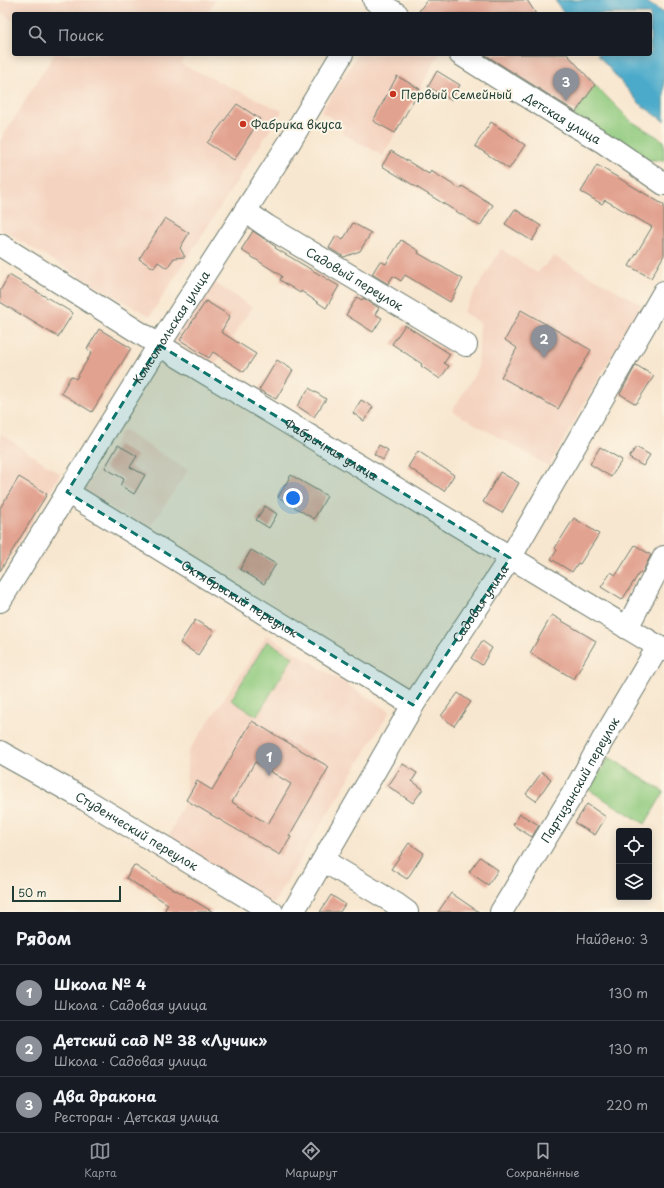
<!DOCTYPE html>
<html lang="ru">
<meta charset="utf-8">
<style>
:root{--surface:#171b24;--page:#242831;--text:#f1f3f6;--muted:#9ea1a6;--line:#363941;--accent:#8c9099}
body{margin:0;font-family:"Playpen Sans",sans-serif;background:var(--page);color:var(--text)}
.controls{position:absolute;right:12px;bottom:12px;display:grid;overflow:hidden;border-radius:4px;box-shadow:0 2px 10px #0003}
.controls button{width:36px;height:36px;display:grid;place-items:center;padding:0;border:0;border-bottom:1px solid var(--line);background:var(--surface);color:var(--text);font:20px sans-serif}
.scale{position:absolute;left:12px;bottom:10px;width:109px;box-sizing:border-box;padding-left:4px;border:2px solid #1f3d34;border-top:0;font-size:11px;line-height:14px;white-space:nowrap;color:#1f3d34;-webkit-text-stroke:3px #fcf5e5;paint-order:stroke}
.you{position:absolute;left:293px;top:498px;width:14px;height:14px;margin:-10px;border:3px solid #fff;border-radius:50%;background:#1a73e8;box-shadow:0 0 0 6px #1a73e833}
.badge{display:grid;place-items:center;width:26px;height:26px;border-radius:50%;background:var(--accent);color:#fff;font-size:13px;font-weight:700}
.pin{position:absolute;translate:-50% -33px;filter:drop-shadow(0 1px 2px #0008)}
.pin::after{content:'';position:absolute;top:21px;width:14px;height:12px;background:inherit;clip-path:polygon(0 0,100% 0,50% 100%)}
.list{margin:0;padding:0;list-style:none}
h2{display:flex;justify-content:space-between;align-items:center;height:52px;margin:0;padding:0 16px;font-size:17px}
h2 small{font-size:13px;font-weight:400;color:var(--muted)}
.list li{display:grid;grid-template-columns:26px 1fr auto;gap:12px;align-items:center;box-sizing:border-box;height:56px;padding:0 16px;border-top:1px solid var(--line)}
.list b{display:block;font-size:15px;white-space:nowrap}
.list p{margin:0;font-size:13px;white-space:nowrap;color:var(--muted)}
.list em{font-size:13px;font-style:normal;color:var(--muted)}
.icon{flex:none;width:22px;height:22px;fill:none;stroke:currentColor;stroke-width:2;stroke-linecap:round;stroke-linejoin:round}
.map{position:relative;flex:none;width:664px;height:912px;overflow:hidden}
.search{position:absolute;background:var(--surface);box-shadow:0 2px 10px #0003;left:12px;right:12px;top:12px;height:44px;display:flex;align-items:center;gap:10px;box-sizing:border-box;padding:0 14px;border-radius:4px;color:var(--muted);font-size:15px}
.sheet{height:220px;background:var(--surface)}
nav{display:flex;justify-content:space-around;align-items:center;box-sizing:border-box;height:56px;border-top:1px solid var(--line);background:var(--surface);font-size:11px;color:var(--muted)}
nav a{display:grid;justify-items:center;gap:2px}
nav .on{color:var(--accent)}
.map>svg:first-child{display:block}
.built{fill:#f4d3c0}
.green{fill:#90ca7f;stroke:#58845a}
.water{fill:#4baaca;stroke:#35747f}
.building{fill:#e2a290;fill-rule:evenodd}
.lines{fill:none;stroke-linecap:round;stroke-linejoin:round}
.minor-casing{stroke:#6b786b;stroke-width:24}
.minor{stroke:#fff;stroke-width:22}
.marked{fill:#0f766e;fill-opacity:0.2;stroke:#0f766e;stroke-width:3;stroke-dasharray:8 5;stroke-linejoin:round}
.poi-dot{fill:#c8321e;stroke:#fcf5e5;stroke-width:1.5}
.labels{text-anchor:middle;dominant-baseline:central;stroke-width:4;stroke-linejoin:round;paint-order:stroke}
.poi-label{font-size:12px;fill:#1f3d34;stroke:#fcf5e5;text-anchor:start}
.street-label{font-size:12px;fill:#1f3d34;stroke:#fcf5e5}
</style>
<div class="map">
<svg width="664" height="912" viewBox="0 0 664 912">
<rect width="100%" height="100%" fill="#fcf5e5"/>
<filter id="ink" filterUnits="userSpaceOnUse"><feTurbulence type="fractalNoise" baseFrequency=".025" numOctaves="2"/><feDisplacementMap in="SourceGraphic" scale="8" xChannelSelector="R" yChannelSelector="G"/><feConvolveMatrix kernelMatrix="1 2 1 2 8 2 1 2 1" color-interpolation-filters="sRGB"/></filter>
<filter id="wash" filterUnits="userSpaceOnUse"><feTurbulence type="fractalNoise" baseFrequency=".012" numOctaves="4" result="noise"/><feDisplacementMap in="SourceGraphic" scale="16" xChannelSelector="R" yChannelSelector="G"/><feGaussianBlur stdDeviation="0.9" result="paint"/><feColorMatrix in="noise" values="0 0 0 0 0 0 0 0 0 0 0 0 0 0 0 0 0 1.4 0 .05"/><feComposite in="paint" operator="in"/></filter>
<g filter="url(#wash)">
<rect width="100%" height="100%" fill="#f8e7d0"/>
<g class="built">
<path d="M0 0H215L208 14H14V21L0 12Z"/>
<path d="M54 54H187L181 64 282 111 150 316 94 285 0 229V141Z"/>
<path d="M358 54H439L383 156 342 133 345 126 321 112Z"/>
<path d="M501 249 537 273 554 256 641 304 549 466 452 411 478 369 480 323 463 312Z"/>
<path d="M210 280 252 307 214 366 172 341Z"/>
<path d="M123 430 188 470 148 530 84 490Z"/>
<path d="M0 433 60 474 0 574Z"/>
<path d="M267 635 390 711 273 904 168 838 185 801 188 752Z"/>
</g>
<g class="green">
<path d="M595 85 631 121 664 141V162L661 160H647L572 118Z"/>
<path d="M267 641 293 657 257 716 231 700Z"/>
<path d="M609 757 664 792 645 824 589 790Z"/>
</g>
<path class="water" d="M555 0H643L664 13V121L640 104 597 54H650V14H564Z"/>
<g id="blocks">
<g class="building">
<path d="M427 0H527L536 14H417Z"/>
<path d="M484 54H567L595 85 576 112Z"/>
<path d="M437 71 460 85 451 100 428 87Z"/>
<path d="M397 76 420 89 395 133 373 121Z"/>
<path d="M237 104 260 119 234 160 207 143Z"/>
<path d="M491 122 525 145 509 169 475 146Z"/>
<path d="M391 151 429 174 431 171 460 189 462 186 493 205 480 226 382 166Z"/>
<path d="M597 165 664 205V255L651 278 629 266 652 227 605 200 602 204 581 192Z"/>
<path d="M515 209 541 226 532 241 505 224Z"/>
<path d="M165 218 189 233 180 248 185 257 174 258 167 268 158 262 154 268 139 259Z"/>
<path d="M353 223 371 233 360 251 344 257 329 248 336 236 343 240Z"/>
<path d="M253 231 276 247 275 248 339 286 326 308 301 291 300 293 280 280 282 276 241 250Z"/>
<path d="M401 240 419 251 418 253 463 279 450 302 405 275 401 281 393 276 388 284 372 274 380 261 386 264Z"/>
<path d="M9 275 73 313 58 337 0 302V291Z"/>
<path d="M357 297 362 300 363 298 379 308 375 314 382 318 373 332 346 315Z"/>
<path d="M206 301 230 316 221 332 256 354 244 372 213 352 209 358 180 340Z"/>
<path d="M521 310 591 350 558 409 501 377 517 348 505 340Z"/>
<path d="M405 325 450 354 444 363 449 366 440 379 421 366 422 364 392 344Z"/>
<path d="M99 329 131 348 92 412 61 393 71 376 76 379 92 352 87 349Z"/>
<path d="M277 360 293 370 276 399 259 390Z"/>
<path d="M636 365 654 376 636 404 620 394Z"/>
<path d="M309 388 326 399 314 417 297 406Z"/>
<path d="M361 400 373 407 364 421 353 413Z"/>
<path d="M118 445 137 456 130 467 145 475 134 494 120 485 124 479 105 468Z"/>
<path d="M379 445 388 450 383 460 374 454Z"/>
<path d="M600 447 622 460 611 477 590 464Z"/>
<path d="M636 447 650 455 643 466 629 458Z"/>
<path d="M418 451 454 475 444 491 408 467Z"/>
<path d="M500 472 519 483 502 513 483 502Z"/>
<path d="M291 475 327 496 314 519 278 497Z"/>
<path d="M19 477 47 494 0 571V508Z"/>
<path d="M265 506 277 514 269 528 256 520Z"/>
<path d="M574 518 599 534 580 564 578 563 572 572 551 559 557 550 555 548Z"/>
<path d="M635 545 651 555 642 573 640 572 622 600 601 587 611 572 616 575Z"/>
<path d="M251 550 276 564 264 584 240 569Z"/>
<path d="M552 615 596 641 574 679 530 653Z"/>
<path d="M195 620 214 631 198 655 180 643Z"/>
<path d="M482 641 492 648 482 665 471 658Z"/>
<path d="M458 693 471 702 454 726 441 716Z"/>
<path d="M252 721 329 767 289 836 291 837 280 855 186 800 197 781 212 790ZM255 762 291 784 268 824 232 802Z"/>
<path d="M403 764 417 773 412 781 423 789 413 803 388 786Z"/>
<path d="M542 772 551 779 536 801 526 794Z"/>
<path d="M587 804 606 817 595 835 575 823Z"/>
<path d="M520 814 539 825 532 837 513 825Z"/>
<path d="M409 843 424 853 407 879 391 869Z"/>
<path d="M480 857 498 870 488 885 469 872Z"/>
<path d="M134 865 176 891V890L213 912H164L168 904 126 878Z"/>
<path d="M451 893 479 912H438Z"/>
<path d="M331 895 345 904 340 912H320Z"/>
</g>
</g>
</g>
<g filter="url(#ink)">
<use href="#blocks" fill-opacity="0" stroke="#6b786b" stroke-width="1"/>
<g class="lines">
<g class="minor-casing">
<g id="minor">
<path d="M374 0 397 14"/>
<path id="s1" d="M460 54 570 123 603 142 664 184"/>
<path id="s2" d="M245 211 267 226 466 345"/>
<path id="s3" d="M0 245 159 345 664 650"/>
<path id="s4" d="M67 492 413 705"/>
<path id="s5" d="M0 601 159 345 289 143 342 54"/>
<path d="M627 628 664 557"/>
<path id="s6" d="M0 752 86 800 272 912"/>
<path d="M324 861 396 904 407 912"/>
<path id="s7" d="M293 912 413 705 510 558 664 292"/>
<path id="s8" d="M501 912 575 790 602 741 658 647"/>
</g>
</g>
<use href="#minor" class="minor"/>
</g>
</g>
<path class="marked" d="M159 345 510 558 413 705 67 492Z"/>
<g class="poi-dot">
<circle cx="393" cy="94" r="4"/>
<circle cx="243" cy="124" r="4"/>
</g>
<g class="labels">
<g class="poi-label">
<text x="401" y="94">Первый Семейный</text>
<text x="251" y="124">Фабрика вкуса</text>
</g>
<g class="street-label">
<text stroke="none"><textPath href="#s1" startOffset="121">Детская улица</textPath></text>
<text stroke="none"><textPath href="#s2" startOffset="129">Садовый переулок</textPath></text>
<text stroke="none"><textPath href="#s5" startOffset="323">Комсомольская улица</textPath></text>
<text stroke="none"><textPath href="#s3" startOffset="389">Фабричная улица</textPath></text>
<text stroke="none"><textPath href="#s4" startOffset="203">Октябрьский переулок</textPath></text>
<text stroke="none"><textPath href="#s7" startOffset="361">Садовая улица</textPath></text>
<text stroke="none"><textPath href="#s8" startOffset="154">Партизанский переулок</textPath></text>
<text stroke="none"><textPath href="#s6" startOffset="158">Студенческий переулок</textPath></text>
</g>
</g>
</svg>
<div class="controls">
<button><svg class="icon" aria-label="locate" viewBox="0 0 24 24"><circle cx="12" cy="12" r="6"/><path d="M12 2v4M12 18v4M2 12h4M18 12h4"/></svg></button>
<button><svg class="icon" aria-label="layers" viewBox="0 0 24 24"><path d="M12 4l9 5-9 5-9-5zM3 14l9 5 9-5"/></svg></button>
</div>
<div class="scale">50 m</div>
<div class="you"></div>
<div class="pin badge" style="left:269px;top:776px">1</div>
<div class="pin badge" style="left:544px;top:358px">2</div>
<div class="pin badge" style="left:566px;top:101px">3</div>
<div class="search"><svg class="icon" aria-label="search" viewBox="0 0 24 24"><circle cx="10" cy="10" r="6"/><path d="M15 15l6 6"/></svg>Поиск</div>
</div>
<section class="sheet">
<h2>Рядом<small>Найдено: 3</small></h2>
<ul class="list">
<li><span class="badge">1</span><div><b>Школа № 4</b><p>Школа · Садовая улица</p></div><em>130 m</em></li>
<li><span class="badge">2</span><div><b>Детский сад № 38 «Лучик»</b><p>Школа · Садовая улица</p></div><em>130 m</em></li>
<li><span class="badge">3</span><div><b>Два дракона</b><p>Ресторан · Детская улица</p></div><em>220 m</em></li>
</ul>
</section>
<nav>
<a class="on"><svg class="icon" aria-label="map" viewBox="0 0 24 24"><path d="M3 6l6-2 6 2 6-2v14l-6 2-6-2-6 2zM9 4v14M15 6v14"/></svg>Карта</a>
<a><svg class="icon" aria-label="directions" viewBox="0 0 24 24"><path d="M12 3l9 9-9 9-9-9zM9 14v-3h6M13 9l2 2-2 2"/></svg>Маршрут</a>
<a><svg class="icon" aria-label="saved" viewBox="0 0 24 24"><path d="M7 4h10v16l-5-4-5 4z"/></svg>Сохранённые</a>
</nav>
